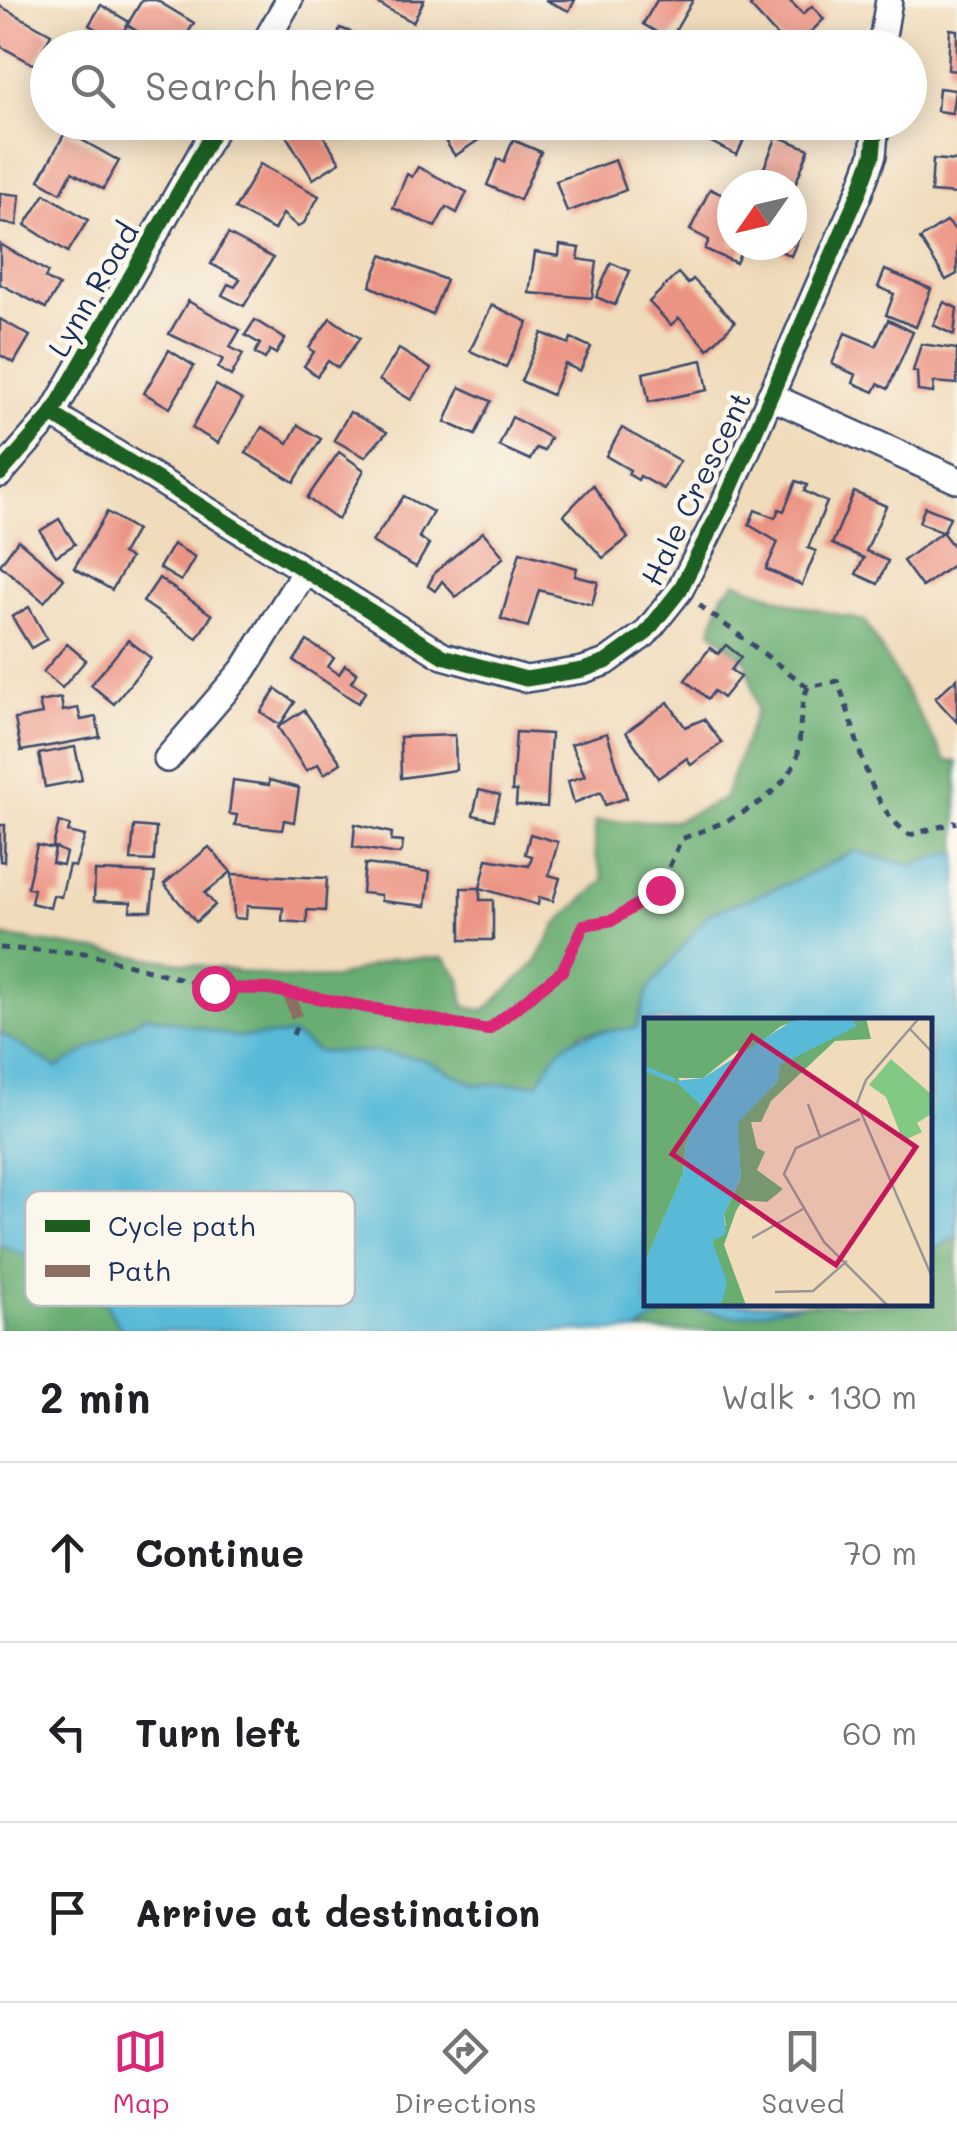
<!DOCTYPE html>
<meta charset="utf-8">
<style>
:root{--surface:#fff;--page:#f6f6f6;--text:#202124;--muted:#757577;--line:#e0e0e0;--accent:#db2777}
body{margin:0;font-family:Mali,sans-serif;background:var(--page);color:var(--text)}
.compass{position:absolute;left:717px;top:170px;width:90px;height:90px;border-radius:50%;background:var(--surface);box-shadow:0 5px 25px #0003;rotate:236deg}
.stop{position:absolute;width:30px;height:30px;margin:-22px;border:8px solid #db2777;border-radius:50%;background:#fff}
.stop.end{background:#db2777;border-color:#fff;box-shadow:0 2px 10px #0008}
.list{margin:0;padding:0;list-style:none}
h2{display:flex;justify-content:space-between;align-items:center;height:130px;margin:0;padding:0 40px;font-size:42px}
h2 small{font-size:32px;font-weight:400;color:var(--muted)}
.list li{display:grid;grid-template-columns:65px 1fr auto;gap:30px;align-items:center;box-sizing:border-box;height:180px;padding:0 40px;border-top:2px solid var(--line)}
.list b{display:block;font-size:38px;white-space:nowrap}
.list em{font-size:32px;font-style:normal;color:var(--muted)}
.icon{flex:none;width:55px;height:55px;fill:none;stroke:currentColor;stroke-width:2;stroke-linecap:round;stroke-linejoin:round}
.map{position:relative;flex:none;width:957px;height:1331px;overflow:hidden}
.search{position:absolute;background:var(--surface);box-shadow:0 5px 25px #0003;left:30px;right:30px;top:30px;height:110px;display:flex;align-items:center;gap:25px;box-sizing:border-box;padding:0 35px;border-radius:55px;color:var(--muted);font-size:38px}
.sheet{height:670px;background:var(--surface)}
nav{display:flex;justify-content:space-around;align-items:center;box-sizing:border-box;height:140px;border-top:2px solid var(--line);background:var(--surface);font-size:28px;color:var(--muted)}
nav a{display:grid;justify-items:center;gap:5px}
nav .on{color:var(--accent)}
.map>svg:first-child{display:block}
.forest{fill:#69ad72;stroke:#426e68;stroke-width:2.5}
.water{fill:#58bad7;stroke:#3a749a;stroke-width:2.5}
.building{fill:#ec9484}
.lines{fill:none;stroke-linecap:round;stroke-linejoin:round}
.minor-casing{stroke:#3b496c;stroke-width:30}
.path{stroke:#3b496c;stroke-width:5;stroke-dasharray:8 8;stroke-linecap:butt}
.minor{stroke:#fff;stroke-width:25}
.quiet{stroke:#8d6e63;stroke-width:12;stroke-dasharray:25 12;stroke-linecap:butt}
.cycleway-casing{stroke:#fbf7ec;stroke-width:21}
.cycleway{stroke:#1b5e20;stroke-width:15}
.route{stroke:#db2777;stroke-width:12}
.labels{text-anchor:middle;dominant-baseline:central;stroke-width:9;stroke-linejoin:round;paint-order:stroke}
.street-label{font-size:30px;fill:#1b2f5e;stroke:#fbf7ec}
.inset-river{fill:none;stroke:#58bad7;stroke-width:5}
.inset-road{fill:none;stroke:#9b9696;stroke-width:2.5}
.view{fill:#c2185b;fill-opacity:0.15;stroke:#c2185b;stroke-width:5}
.inset-edge{fill:none;stroke:#1b2f5e;stroke-width:5}
.key{fill:#fbf7ec;stroke:#b8bbc1;stroke-width:2.5}
.key-label{font-size:28px;fill:#1b2f5e}
</style>
<div class="map">
<svg width="957" height="1331" viewBox="0 0 957 1331">
<rect width="100%" height="100%" fill="#fbf7ec"/>
<filter id="ink" filterUnits="userSpaceOnUse"><feTurbulence type="fractalNoise" baseFrequency=".01" numOctaves="2"/><feDisplacementMap in="SourceGraphic" scale="20" xChannelSelector="R" yChannelSelector="G"/><feConvolveMatrix kernelMatrix="1 2 1 2 8 2 1 2 1" color-interpolation-filters="sRGB"/></filter>
<filter id="wash" filterUnits="userSpaceOnUse"><feTurbulence type="fractalNoise" baseFrequency=".0048" numOctaves="4" result="noise"/><feDisplacementMap in="SourceGraphic" scale="40" xChannelSelector="R" yChannelSelector="G"/><feGaussianBlur stdDeviation="2.25" result="paint"/><feColorMatrix in="noise" values="0 0 0 0 0 0 0 0 0 0 0 0 0 0 0 0 0 1.4 0 .05"/><feComposite in="paint" operator="in"/></filter>
<g filter="url(#wash)">
<rect width="100%" height="100%" fill="#f0dbbb"/>
<g class="forest">
<path d="M736 582 793 604 865 621 946 761 957 762V853L909 865 855 851 790 883 708 914 649 989 636 1029 582 1032 540 1083 476 1085 422 1059 377 1052H318L293 1035 236 1037 147 1015 57 1069 0 1033V936L292 979 335 978 391 959 444 958 460 978 464 1006 484 1011 535 964 558 923 604 880 595 853V821H675L724 799 757 709 747 662 711 630 723 594Z"/>
<path d="M957 1236V1331H637L677 1307 737 1316 803 1304H930V1252Z"/>
<path d="M0 1245 96 1286 122 1331H0Z"/>
</g>
<path class="water" d="M855 851 909 865 957 852V1236L930 1252V1021H647V1304H803L737 1316 677 1307 637 1331H122L96 1286 0 1245V1033L57 1068 147 1015 236 1037 293 1035 318 1052H377L422 1059 476 1085 539 1083C560 1032 586 1033 636 1028L649 989 708 914 790 883Z"/>
<g id="blocks">
<g class="building">
<path d="M142 0H156L194 23 179 48H165L127 25Z"/>
<path d="M371 0H424L413 22Z"/>
<path d="M545 0H575L569 11Z"/>
<path d="M657 0H693L670 40 643 24Z"/>
<path d="M757 0H789L803 14 812 6 824 19 795 48H788L750 6Z"/>
<path d="M101 5 129 22 117 42 89 25Z"/>
<path d="M0 6 51 34 35 65 0 46Z"/>
<path d="M340 28 391 47V48H333Z"/>
<path d="M950 29 957 30V71L948 70Z"/>
<path d="M507 35 526 43 524 48H480L485 38 502 46Z"/>
<path d="M939 88 955 90 952 113 937 111Z"/>
<path d="M292 122H315L340 162 313 179 282 129Z"/>
<path d="M443 122H505L455 156 436 127Z"/>
<path d="M616 122H645L643 131Z"/>
<path d="M707 122H752L737 155 701 137Z"/>
<path d="M66 131 119 161 103 189 72 172 61 193 39 180Z"/>
<path d="M777 136 809 149 795 185 759 180Z"/>
<path d="M513 140 541 152 520 200 487 185 498 159 504 162Z"/>
<path d="M933 159 957 161V194L931 192Z"/>
<path d="M615 160 626 190 567 212 556 181Z"/>
<path d="M260 164 319 196 304 223 298 227 283 214 274 230 235 209Z"/>
<path d="M418 167 467 192 457 213 446 207 435 227 393 208 407 174 412 177Z"/>
<path d="M710 189 732 199V245H744L736 263 705 249 709 240 690 230Z"/>
<path d="M0 193 20 195 17 225 0 223Z"/>
<path d="M45 194 88 220 68 252 25 225Z"/>
<path d="M947 221 957 232V274L946 280 920 239Z"/>
<path d="M792 229 801 233 791 256 768 245H792Z"/>
<path d="M228 234 273 258 244 306 222 295 228 284 235 287 240 279 211 264Z"/>
<path d="M0 244 48 272 45 278 59 286 46 308 0 284Z"/>
<path d="M560 245 580 248 578 259 597 262 592 298 529 293 535 252 559 256Z"/>
<path d="M382 255 446 280 432 315 370 286Z"/>
<path d="M611 263 630 271 615 305 596 297Z"/>
<path d="M885 270 931 289 916 327 886 315 894 294 878 287Z"/>
<path d="M678 273 688 284 693 279 735 322 708 349 679 318 671 325 649 302Z"/>
<path d="M188 301 240 330 230 347 243 354 231 376 218 368 223 359 169 334Z"/>
<path d="M944 302 957 308 954 335 933 325Z"/>
<path d="M492 305 528 322 506 367 470 351Z"/>
<path d="M330 318 360 338 338 368 328 361 317 376 304 366 314 352 309 348Z"/>
<path d="M0 319 30 336 14 363 0 355Z"/>
<path d="M255 320 285 339 276 354 270 350 265 359 255 353 260 344 245 335Z"/>
<path d="M888 320 913 332 888 389 878 384 874 392 853 383 856 375 832 364 845 333 876 346Z"/>
<path d="M542 333 569 344 571 338 591 347 580 371 565 364 552 395 521 381Z"/>
<path d="M921 344 957 349V384L934 382 933 393 918 391 917 372 913 371Z"/>
<path d="M399 349 431 369 411 400 379 380Z"/>
<path d="M169 350 194 366 170 408 144 393Z"/>
<path d="M702 360 708 390 649 402 643 373Z"/>
<path d="M216 385 242 400 218 443 192 428Z"/>
<path d="M460 387 491 401 475 435 445 422Z"/>
<path d="M350 412 387 432 365 457 334 440Z"/>
<path d="M512 417 550 438 544 451 536 448 530 460 499 446Z"/>
<path d="M298 425 321 439 294 482 246 453 262 427 288 443Z"/>
<path d="M622 428 680 461 664 489 640 476 638 480 628 474 630 470 606 456Z"/>
<path d="M339 452 364 470 338 520 307 498Z"/>
<path d="M796 481 807 485 804 491 827 502 808 548 816 551 802 585 766 569 778 542 749 525 755 510 775 518 779 509 784 511Z"/>
<path d="M593 485 628 538 603 558 564 515Z"/>
<path d="M854 492 886 506 866 551 888 561 878 584 856 574 864 558 832 544Z"/>
<path d="M404 496 433 512 419 537 429 544 416 567 372 542Z"/>
<path d="M925 507 950 517 943 533 919 522Z"/>
<path d="M107 512 136 530 122 554 130 558 112 590 74 568Z"/>
<path d="M59 519 75 544 56 556 40 531Z"/>
<path d="M483 532 504 557 456 597 442 581 435 591 428 586 435 572Z"/>
<path d="M942 532 957 551V562L922 587 903 561Z"/>
<path d="M18 540 64 579 44 602 0 565Z"/>
<path d="M173 544 195 557 181 581 159 568Z"/>
<path d="M520 552 577 568 575 576 598 582 592 605 539 590 528 627 501 619Z"/>
<path d="M159 578 212 615 197 638 143 602Z"/>
<path d="M29 607 47 639 31 648 12 617Z"/>
<path d="M128 640 151 658 114 704 91 685Z"/>
<path d="M307 641 334 658 328 667 339 674 345 665 357 673 351 682 366 691 358 703 294 661Z"/>
<path d="M67 644 86 660 62 688 43 672Z"/>
<path d="M726 645 741 657 731 670 740 677 723 698 714 691 708 699 685 680 710 648 718 654Z"/>
<path d="M957 678V722L935 698Z"/>
<path d="M276 689 295 702 280 725 261 712Z"/>
<path d="M61 698 63 711 78 708 81 720 96 717 100 737 21 751 15 719 42 714 39 702Z"/>
<path d="M668 702 685 727 704 719 722 743 691 765 687 758 658 778 626 732Z"/>
<path d="M304 710 341 763 324 774 318 764 306 771 278 727Z"/>
<path d="M516 732 551 734 547 807 516 805 517 791H512Z"/>
<path d="M607 733 627 798 605 805 601 792 574 803 568 781 585 776 571 744Z"/>
<path d="M455 735 456 770 401 778 400 737Z"/>
<path d="M75 747 82 780 45 787 39 754Z"/>
<path d="M233 780 269 785V780L299 788 294 822 284 820 282 830 235 825 237 815 229 814Z"/>
<path d="M479 790 500 795 494 820 473 815Z"/>
<path d="M59 822 70 825 68 832 85 836 75 867 69 865 61 897 53 895 50 908 31 903 34 889 27 888 37 845 55 849 52 863 63 865 66 853 53 846Z"/>
<path d="M355 824 392 833 391 841 403 842 402 851 398 854 353 847Z"/>
<path d="M0 825H5L4 862 0 861Z"/>
<path d="M134 826 156 828 154 861 131 860Z"/>
<path d="M530 834 558 842 549 875 560 878 553 901 539 897 538 905 480 888V900H493V940H461V888H480L487 859 529 866 532 856 525 854Z"/>
<path d="M209 847 231 872 205 893 215 905 196 922 164 884Z"/>
<path d="M365 864 430 872 426 906 381 901V895L362 893Z"/>
<path d="M95 871 155 873 151 911H130L131 902 94 901Z"/>
<path d="M232 874 327 878 325 911 307 910V923L282 921 283 908 247 906 246 919 234 918Z"/>
</g>
</g>
</g>
<g filter="url(#ink)">
<use href="#blocks" fill-opacity="0" stroke="#3b496c" stroke-width="2.5"/>
<g class="lines">
<g class="minor-casing">
<g id="minor">
<path d="M262 48 289 0"/>
<path d="M881 48 889 0"/>
<path d="M770 396 957 480"/>
<path d="M52 414 443 656 526 679 583 670 606 662 645 634 680 590 725 501 859 193 873 155 876 122"/>
<path d="M0 474 52 414 219 122"/>
<path d="M167 759 244 669 305 571"/>
</g>
</g>
<g class="path">
<path d="M699 605 808 687"/>
<path d="M0 948 86 953 215 988 269 989 487 1031 563 971 584 925C647 914 659 894 681 839 723 823 773 806 795 763 803 747 796 714 808 687L837 681C859 730 863 804 910 835L957 822"/>
<path d="M293 1035 298 1022"/>
</g>
<use href="#minor" class="minor"/>
<path class="quiet" d="M289 993 298 1022"/>
<g class="cycleway-casing">
<g id="cycleway">
<path d="M52 414 443 656 526 679 583 670 606 662 645 634 680 590 725 501 859 193 873 155 876 122"/>
<path d="M0 474 52 414 219 122"/>
</g>
</g>
<use href="#cycleway" class="cycleway"/>
</g>
</g>
<g class="lines" filter="url(#ink)">
<path class="route" d="M214 988 269 989 488 1030 562 971 584 925 613 920 660 890"/>
</g>
<g class="labels">
<g class="street-label">
<text transform="translate(92 289) rotate(-60)">Lynn Road</text>
<text transform="translate(695 488) rotate(-64)">Hale Crescent</text>
</g>
</g>
<g transform="translate(644 1018)">
<rect width="288" height="288" fill="#f0dbbb"/>
<path d="M247 41 287 76V96L273 105 278 114 259 123 242 79 225 67Z" fill="#82c984"/>
<path d="M0 0H160L137 8 105 34 93 33 59 60H34L58 88 42 125 39 156 0 246ZM207 0H222L227 21 191 23 127 83 117 104H107L113 130 121 134 113 152 139 171 123 184 99 182 92 193 80 227 102 287H74L79 281 68 223 82 207 80 196 97 160 93 105 134 63 135 47 212 7Z" fill="#69ad72"/>
<path d="M207 0 213 8 136 47 134 63 94 105 97 160 80 196 82 216 68 223 83 264 79 281 74 287H0L1 243 39 156 42 125 58 88 31 63 59 60 148 3Z" fill="#58bad7"/>
<path class="inset-river" d="M0 50 31 63"/>
<path class="inset-road" d="M275 0 222 62 213 85 288 259M266 11 288 34M164 86 176 119M216 101 152 130 140 156 180 224 243 287M108 220 159 191M131 274 169 273 203 243"/>
<path class="view" d="M108 18 272 129 192 247 28 136Z"/>
<rect width="288" height="288" class="inset-edge"/>
</g>
<rect x="25" y="1191" width="330" height="115" rx="15" class="key"/>
<rect x="45" y="1220" width="45" height="12" fill="#1b5e20"/>
<rect x="45" y="1265" width="45" height="12" fill="#8d6e63"/>
<g class="key-label">
<text x="108" y="1236">Cycle path</text>
<text x="108" y="1281">Path</text>
</g>
</svg>
<svg class="compass" viewBox="-18 -18 36 36"><path d="M0-13l5 13h-10z" fill="#e53935"/><path d="M0 13l5-13h-10z" fill="#757577"/></svg>
<div class="stop" style="left:214px;top:988px"></div>
<div class="stop end" style="left:660px;top:890px"></div>
<div class="search"><svg class="icon" aria-label="search" viewBox="0 0 24 24"><circle cx="10" cy="10" r="6"/><path d="M15 15l6 6"/></svg>Search here</div>
</div>
<section class="sheet">
<h2>2 min<small>Walk · 130 m</small></h2>
<ul class="list">
<li><svg class="icon" aria-label="ahead" viewBox="0 0 24 24"><path d="M12 20V5M6 11l6-6 6 6"/></svg><div><b>Continue</b></div><em>70 m</em></li>
<li><svg class="icon" aria-label="left" viewBox="0 0 24 24"><path d="M17 20v-9H6M10 6l-5 5 5 5"/></svg><div><b>Turn left</b></div><em>60 m</em></li>
<li><svg class="icon" aria-label="arrive" viewBox="0 0 24 24"><path d="M6 21V4h12l-3 4 3 4H6"/></svg><div><b>Arrive at destination</b></div></li>
</ul>
</section>
<nav>
<a class="on"><svg class="icon" aria-label="map" viewBox="0 0 24 24"><path d="M3 6l6-2 6 2 6-2v14l-6 2-6-2-6 2zM9 4v14M15 6v14"/></svg>Map</a>
<a><svg class="icon" aria-label="directions" viewBox="0 0 24 24"><path d="M12 3l9 9-9 9-9-9zM9 14v-3h6M13 9l2 2-2 2"/></svg>Directions</a>
<a><svg class="icon" aria-label="saved" viewBox="0 0 24 24"><path d="M7 4h10v16l-5-4-5 4z"/></svg>Saved</a>
</nav>
